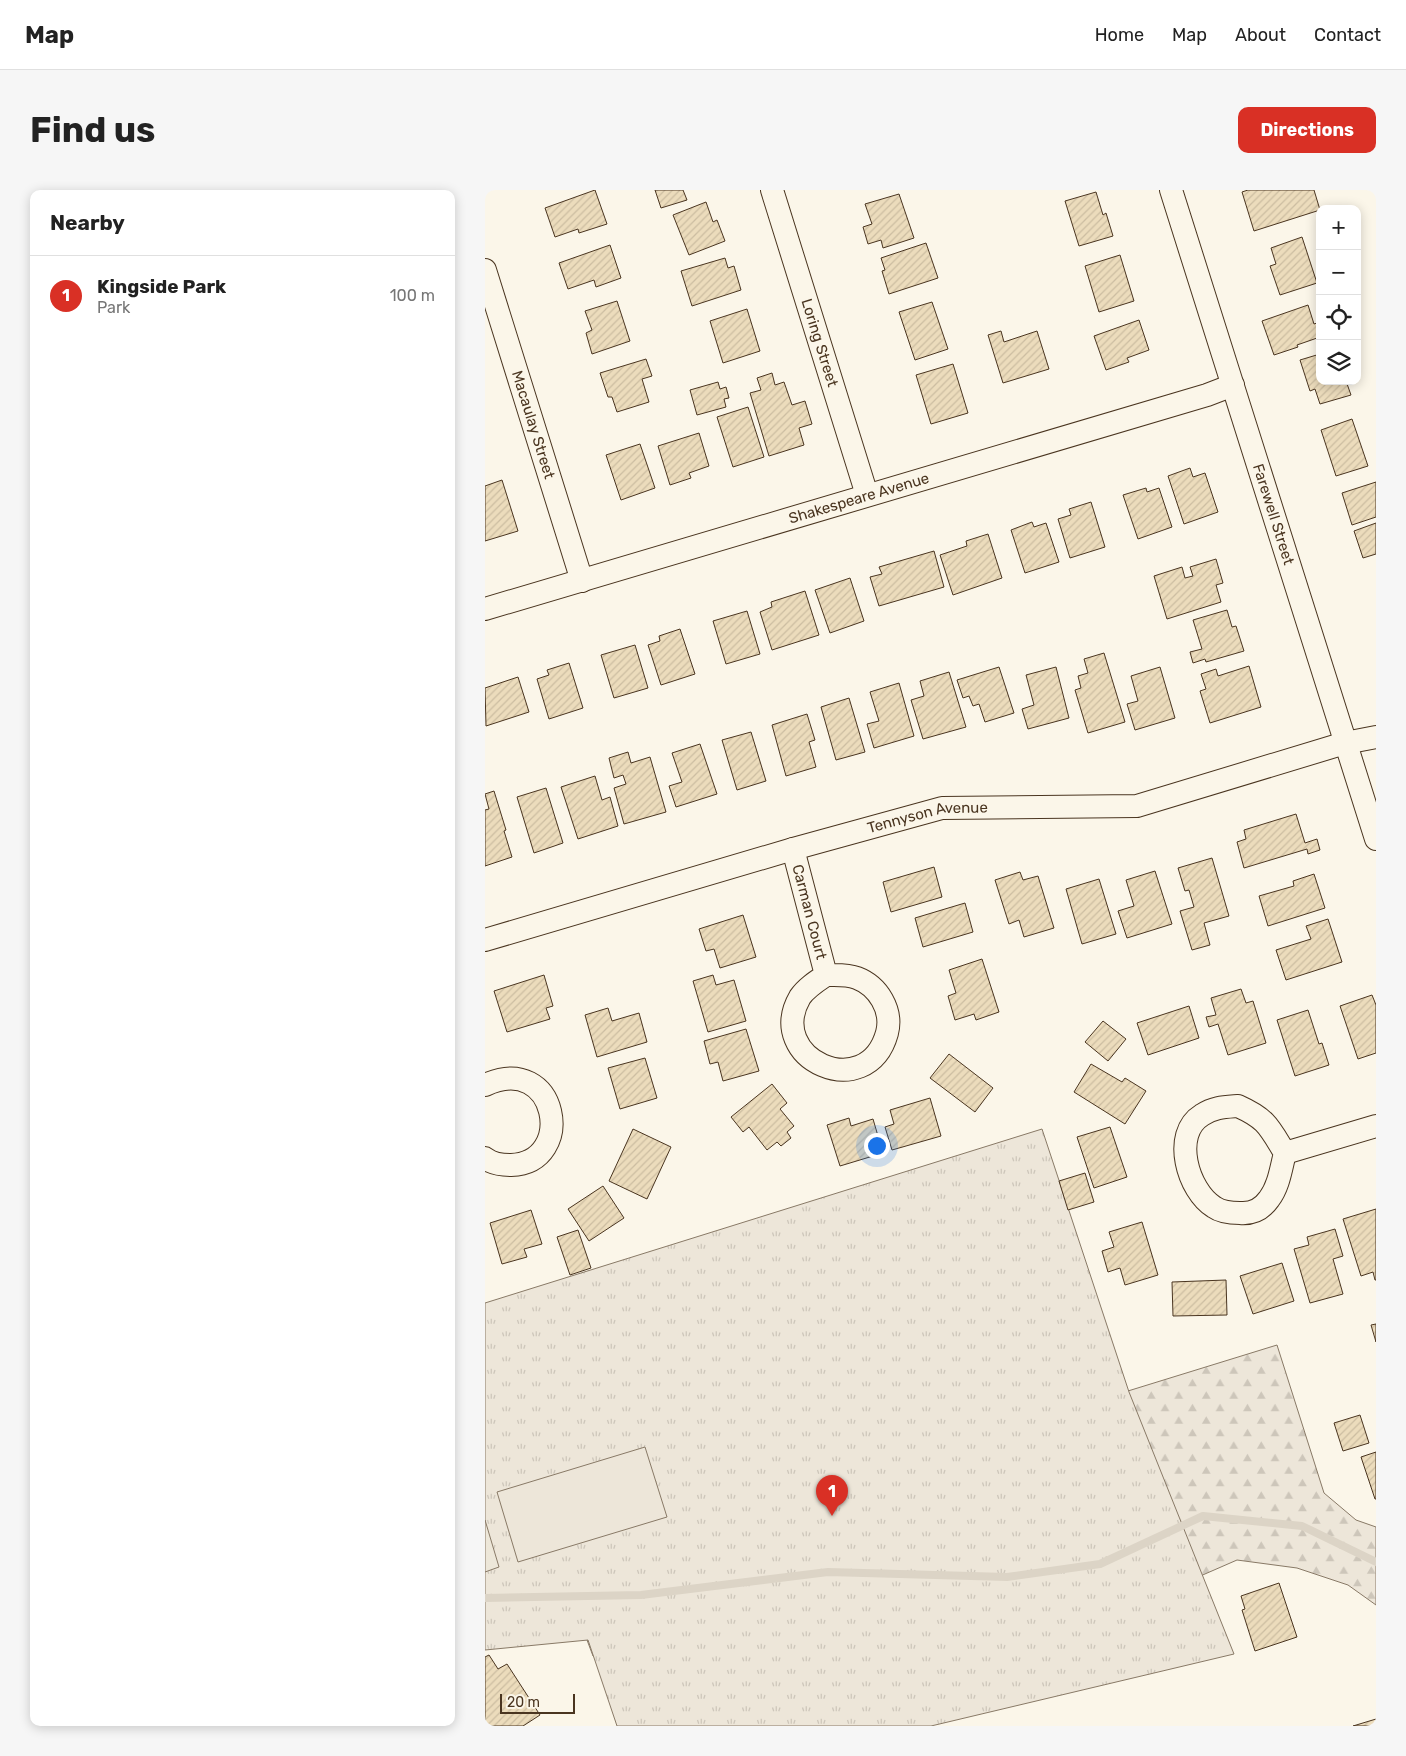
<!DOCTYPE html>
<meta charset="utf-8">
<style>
:root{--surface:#fff;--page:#f6f6f6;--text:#222;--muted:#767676;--line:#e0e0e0;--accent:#d93025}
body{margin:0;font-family:Rubik,sans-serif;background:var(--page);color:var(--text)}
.controls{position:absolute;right:15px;top:15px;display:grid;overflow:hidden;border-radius:10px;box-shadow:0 2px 12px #0003}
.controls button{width:45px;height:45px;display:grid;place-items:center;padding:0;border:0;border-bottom:1px solid var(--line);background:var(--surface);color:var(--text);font:25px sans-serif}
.scale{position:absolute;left:15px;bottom:12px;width:75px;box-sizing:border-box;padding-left:5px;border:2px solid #4a3520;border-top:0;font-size:14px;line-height:18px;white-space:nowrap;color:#4a3520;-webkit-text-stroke:4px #fbf6e9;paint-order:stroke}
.you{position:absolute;left:391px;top:955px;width:18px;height:18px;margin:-12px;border:4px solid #fff;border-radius:50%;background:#1a73e8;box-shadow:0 0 0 8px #1a73e833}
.badge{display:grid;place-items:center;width:32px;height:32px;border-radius:50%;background:var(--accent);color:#fff;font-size:16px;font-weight:700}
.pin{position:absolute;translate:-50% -41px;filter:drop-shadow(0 1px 2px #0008)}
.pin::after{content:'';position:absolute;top:26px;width:18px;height:15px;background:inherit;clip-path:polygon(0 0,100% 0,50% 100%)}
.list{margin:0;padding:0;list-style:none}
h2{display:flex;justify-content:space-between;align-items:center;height:65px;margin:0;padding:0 20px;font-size:21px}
h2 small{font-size:16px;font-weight:400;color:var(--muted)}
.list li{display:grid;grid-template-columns:32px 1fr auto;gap:15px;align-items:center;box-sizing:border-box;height:80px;padding:0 20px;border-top:1px solid var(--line)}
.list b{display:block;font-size:19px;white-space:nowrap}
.list p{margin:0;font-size:16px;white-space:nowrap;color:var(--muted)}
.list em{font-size:16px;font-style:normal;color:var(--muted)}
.icon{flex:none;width:28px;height:28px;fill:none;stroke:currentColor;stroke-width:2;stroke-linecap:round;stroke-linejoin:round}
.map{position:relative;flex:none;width:891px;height:1536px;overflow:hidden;border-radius:10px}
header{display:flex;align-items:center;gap:30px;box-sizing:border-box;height:70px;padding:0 25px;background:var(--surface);border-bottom:1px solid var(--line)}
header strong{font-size:24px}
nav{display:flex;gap:28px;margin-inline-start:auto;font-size:18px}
.intro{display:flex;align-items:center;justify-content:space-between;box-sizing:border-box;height:120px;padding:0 30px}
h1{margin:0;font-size:35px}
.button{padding:12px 22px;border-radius:10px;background:var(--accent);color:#fff;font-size:18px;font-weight:700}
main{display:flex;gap:30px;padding:0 30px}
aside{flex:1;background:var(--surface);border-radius:10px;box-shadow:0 2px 12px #0003}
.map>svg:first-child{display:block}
.forest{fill:url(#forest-firs);stroke:#887966}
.park{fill:url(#park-tufts);stroke:#887966}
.pitch{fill:#ede6d9;stroke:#887966}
.parking{fill:#ede7d9;stroke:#887966}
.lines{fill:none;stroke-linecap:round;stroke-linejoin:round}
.stream{stroke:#dcd4c6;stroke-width:8}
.building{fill:url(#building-hatch);stroke:#4a3520}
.minor-casing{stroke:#4a3520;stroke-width:24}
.minor{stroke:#fbf6e9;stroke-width:22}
.labels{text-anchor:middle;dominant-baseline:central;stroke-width:4;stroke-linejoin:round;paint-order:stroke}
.street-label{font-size:15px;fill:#4a3520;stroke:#fbf6e9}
</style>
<header>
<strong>Map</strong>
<nav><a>Home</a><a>Map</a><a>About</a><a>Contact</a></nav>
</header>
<div class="intro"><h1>Find us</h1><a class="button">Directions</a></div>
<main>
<aside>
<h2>Nearby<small></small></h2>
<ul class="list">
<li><span class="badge">1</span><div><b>Kingside Park</b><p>Park</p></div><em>100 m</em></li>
</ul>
</aside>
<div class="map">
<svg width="891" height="1536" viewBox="0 0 891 1536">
<defs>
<pattern id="forest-firs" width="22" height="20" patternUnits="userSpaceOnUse" patternTransform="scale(1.25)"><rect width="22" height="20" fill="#ede6d9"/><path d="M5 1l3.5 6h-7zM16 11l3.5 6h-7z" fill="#cdc6ba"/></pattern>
<pattern id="park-tufts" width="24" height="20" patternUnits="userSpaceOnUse" patternTransform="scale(1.25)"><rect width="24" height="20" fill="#ede6d9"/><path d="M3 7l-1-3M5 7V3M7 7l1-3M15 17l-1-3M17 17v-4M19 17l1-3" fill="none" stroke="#cdc6ba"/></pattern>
<pattern id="building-hatch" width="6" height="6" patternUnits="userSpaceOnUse" patternTransform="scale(1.25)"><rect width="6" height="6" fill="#ecdcbc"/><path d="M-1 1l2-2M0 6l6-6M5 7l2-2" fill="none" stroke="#ccbda1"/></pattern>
</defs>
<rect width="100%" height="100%" fill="#fbf6e9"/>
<path class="forest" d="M792 1155 839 1303 871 1330 891 1337V1415L863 1395 812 1378 752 1370 697 1394 108 1466 102 1450 617 1209Z"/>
<path class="park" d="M557 939 644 1202 749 1464 446 1536H132L103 1450 0 1460V1113Z"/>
<path class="pitch" d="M160 1257 182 1327 33 1372 12 1302Z"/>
<path class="parking" d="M0 1330 14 1377 0 1382Z"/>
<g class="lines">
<path class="stream" d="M0 1408 156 1405 343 1382 522 1387 615 1374 718 1326 817 1336 891 1372"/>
</g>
<g class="building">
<path d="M110 0 122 34 94 43 93 39 70 47 60 18Z"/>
<path d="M170 0H198L202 10 176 18Z"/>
<path d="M763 0H829L835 20 769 41 757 2Z"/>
<path d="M611 2 618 25 621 23 628 46 594 56 580 11Z"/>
<path d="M414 4 429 48 398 58 396 50 383 54 378 37 387 34 380 14Z"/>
<path d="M221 12 228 32 232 30 240 51 204 65 188 25Z"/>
<path d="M817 47 832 93 795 105 785 76 791 74 786 58Z"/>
<path d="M441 53 453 88 404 104 397 81 400 80 396 68Z"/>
<path d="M125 55 136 88 111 97 109 90 83 99 74 73Z"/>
<path d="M635 65 649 111 614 122 600 76Z"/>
<path d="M240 68 243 78 249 76 256 100 207 116 196 81Z"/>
<path d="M132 111 145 151 107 164 101 143 107 140 100 121Z"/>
<path d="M447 112 463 159 430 170 414 122Z"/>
<path d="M823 115 829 134 835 132V147L812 155 813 157 789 165 777 131Z"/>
<path d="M262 119 275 161 238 173 225 131Z"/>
<path d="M654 130 664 160 642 168 644 172 621 180 609 146Z"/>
<path d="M516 141 519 152 552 141 564 179 518 193 503 145Z"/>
<path d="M835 164V191H861L866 205 835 214 830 199 825 201 815 170Z"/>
<path d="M161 169 167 186 157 189 164 212 132 222 127 207H123L115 183Z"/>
<path d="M468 174 483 223 446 234 431 185Z"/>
<path d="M287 183 290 195 299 192 307 215 320 211 327 234 314 238 319 255 284 266 265 203 276 200 272 188Z"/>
<path d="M233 192 235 199 241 197 244 208 239 209 241 217 212 225 205 200Z"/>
<path d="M263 217 279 267 248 277 232 227Z"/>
<path d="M867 229 883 276 851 286 836 240Z"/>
<path d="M214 243 224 276 204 283 206 288 185 295 173 256Z"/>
<path d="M155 254 170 298 136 310 121 265Z"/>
<path d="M705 278 708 287 720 283 733 322 699 334 683 286Z"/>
<path d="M17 290 33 341 0 351V296Z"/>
<path d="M891 292V327L867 335 857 303Z"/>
<path d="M661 298 662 302 674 298 687 337 653 349 638 305Z"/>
<path d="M606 312 620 357 585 368 573 329 586 325 584 319Z"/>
<path d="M547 332 549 337 561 333 574 372 540 383 526 340Z"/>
<path d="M891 333V364L878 368 869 341Z"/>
<path d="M503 344 517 388 468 405 455 365 482 356 481 351Z"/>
<path d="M449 361 459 397 394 416 385 387 397 384 394 377Z"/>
<path d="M731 369 738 393 731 395 736 412 682 429 669 386 697 377 700 388 708 386 705 377Z"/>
<path d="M365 388 379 431 345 443 330 400Z"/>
<path d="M320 401 334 445 287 460 275 422 287 417 286 412Z"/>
<path d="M742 420 747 437 751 436 759 461 721 472 720 469 708 473 705 462 717 459 708 430Z"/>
<path d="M262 421 275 464 241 474 228 431Z"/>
<path d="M195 439 210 484 176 495 163 455 175 451 174 446Z"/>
<path d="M150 455 163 498 129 508 116 465Z"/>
<path d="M619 463 640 532 603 543 590 500 596 498 593 486 603 483 599 469Z"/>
<path d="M84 473 98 518 64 529 52 489 64 485 62 480Z"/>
<path d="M764 476 776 517 725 533 715 501 721 499 716 484 731 479 733 486Z"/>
<path d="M514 477 529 523 500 532 494 514 488 516 484 506 478 508 472 490Z"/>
<path d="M571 477 584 528 543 539 537 519 549 515 541 485Z"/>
<path d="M675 477 690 528 650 540 642 514 653 511 646 486Z"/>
<path d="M464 482 481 537 438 549 426 510 439 506 435 491Z"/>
<path d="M33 487 44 522 1 536 0 498Z"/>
<path d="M414 493 429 546 389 558 382 534 394 531 385 502Z"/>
<path d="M364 508 380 562 351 570 336 517Z"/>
<path d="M322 524 330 550 324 552 331 577 301 586 287 535Z"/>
<path d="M266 542 281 591 252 600 237 550Z"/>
<path d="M215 554 232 604 191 617 184 596 197 592 187 563Z"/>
<path d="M143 562 146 573 165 567 181 622 139 634 129 598 141 594 138 585 129 588 124 568Z"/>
<path d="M110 586 117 610 125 607 133 636 93 649 76 597Z"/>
<path d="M61 598 78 653 49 663 32 607Z"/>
<path d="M9 601 21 640 19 641 27 667 0 676V620L4 619 0 604Z"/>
<path d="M811 624 820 653 832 649 835 660 823 664 822 659 759 678 752 652 761 649 759 640Z"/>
<path d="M727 668 744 726 719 733 725 755 707 760 695 721 709 717 704 700 700 701 693 678Z"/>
<path d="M449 677 457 707 406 722 398 692Z"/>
<path d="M670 681 687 734 642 748 633 721 649 716 641 690Z"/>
<path d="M535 682 538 690 553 686 569 738 539 747 534 730 524 734 510 690Z"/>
<path d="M829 684 840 718 783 736 774 706 809 696 808 691Z"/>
<path d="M614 689 631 744 597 754 581 699Z"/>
<path d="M480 713 488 742 438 757 430 728Z"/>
<path d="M258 725 271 767 235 778 229 759 221 761 214 739Z"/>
<path d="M843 729 857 772 801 790 791 760 826 749 821 736Z"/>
<path d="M497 769 514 822 491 830 489 824 470 830 463 806 471 803 464 780Z"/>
<path d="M59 785 68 816 61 818 65 829 22 842 9 801Z"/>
<path d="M228 785 231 795 249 790 261 831 223 842 208 791Z"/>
<path d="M756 799 761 813 768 811 781 853 743 865 733 834 724 837 721 827 731 825 726 808Z"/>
<path d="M887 805 891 815V863L873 869 855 816Z"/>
<path d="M704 816 714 848 663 865 652 833Z"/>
<path d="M123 818 127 831 154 823 162 852 112 867 100 825Z"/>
<path d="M823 820 834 854 837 853 844 875 810 886 792 830Z"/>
<path d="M618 831 641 849 623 871 600 852Z"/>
<path d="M261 839 274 881 238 891 233 872 225 874 219 851Z"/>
<path d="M464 864 508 898 490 922 445 888Z"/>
<path d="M160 868 172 908 135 919 123 878Z"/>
<path d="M606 874 637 892 640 888 661 901 640 934 589 902Z"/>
<path d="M287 894 302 913 295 919 309 936 302 942 306 948 296 956 292 952 282 960 264 937 258 942 246 927Z"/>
<path d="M445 908 456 946 407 960 400 937 409 934 405 920Z"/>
<path d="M364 928 366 936 388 929 398 963 355 976 342 935Z"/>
<path d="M625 937 642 987 609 998 592 947Z"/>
<path d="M148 939 186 957 162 1009 124 991Z"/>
<path d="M600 983 609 1012 583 1020 574 991Z"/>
<path d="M118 996 139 1028 104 1051 83 1019Z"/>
<path d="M891 1019V1090H890L888 1082 876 1086 858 1029Z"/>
<path d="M46 1020 57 1054 39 1059 42 1067 17 1074 5 1033Z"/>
<path d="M657 1032 673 1085 640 1095 635 1078 623 1082 617 1061 629 1057 624 1042Z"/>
<path d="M850 1039 858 1066 848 1069 858 1104 825 1113 809 1059 824 1055 822 1047Z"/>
<path d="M93 1040 106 1078 85 1085 72 1047Z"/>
<path d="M797 1073 809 1111 768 1124 755 1086Z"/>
<path d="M741 1090 742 1125 688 1126 687 1092Z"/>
<path d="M891 1134V1152L886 1135Z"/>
<path d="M875 1225 884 1253 858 1261 849 1233Z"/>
<path d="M891 1262V1309H890L876 1267Z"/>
<path d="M794 1393 812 1447 770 1461 757 1420 760 1419 756 1406Z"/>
<path d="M4 1465 13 1479 22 1474 55 1525 38 1536H0V1467Z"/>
<path d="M891 1529V1536H868Z"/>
</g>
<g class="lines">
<g class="minor-casing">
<g id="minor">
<path id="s1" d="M287 0 382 305"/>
<path id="s2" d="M686 0 891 649"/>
<path id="s3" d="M0 80 97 391"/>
<path id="s4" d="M0 419 722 205 748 195"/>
<path id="s5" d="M308 659 341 785C332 791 321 798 315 807 279 869 382 915 402 843 408 820 393 796 372 788 362 784 351 785 341 785"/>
<path id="s6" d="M0 750 308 659 457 618 652 616 860 553 891 547"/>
<path d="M0 895C73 861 92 973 26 975 17 975 7 974 0 968"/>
<path d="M753 916C782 929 784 937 800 963 796 978 794 996 784 1009 777 1019 767 1024 755 1023 747 1023 736 1022 729 1017 703 1001 686 944 717 925 729 917 740 917 753 916Z"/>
<path d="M800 963 891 936"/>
</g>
</g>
<use href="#minor" class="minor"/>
</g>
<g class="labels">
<g class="street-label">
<text stroke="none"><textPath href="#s1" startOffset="160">Loring Street</textPath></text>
<text stroke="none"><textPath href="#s3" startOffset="162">Macaulay Street</textPath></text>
<text stroke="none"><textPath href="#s4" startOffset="390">Shakespeare Avenue</textPath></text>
<text stroke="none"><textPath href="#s2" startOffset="340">Farewell Street</textPath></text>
<text stroke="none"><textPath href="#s6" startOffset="460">Tennyson Avenue</textPath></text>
<text stroke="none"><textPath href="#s5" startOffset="65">Carman Court</textPath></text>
</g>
</g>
</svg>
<div class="controls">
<button>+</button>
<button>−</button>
<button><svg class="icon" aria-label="locate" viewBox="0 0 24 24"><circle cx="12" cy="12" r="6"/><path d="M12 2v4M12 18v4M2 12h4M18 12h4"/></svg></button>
<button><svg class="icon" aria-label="layers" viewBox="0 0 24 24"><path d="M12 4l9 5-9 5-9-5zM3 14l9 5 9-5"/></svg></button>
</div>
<div class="scale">20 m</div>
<div class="you"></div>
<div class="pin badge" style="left:347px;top:1326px">1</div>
</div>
</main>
